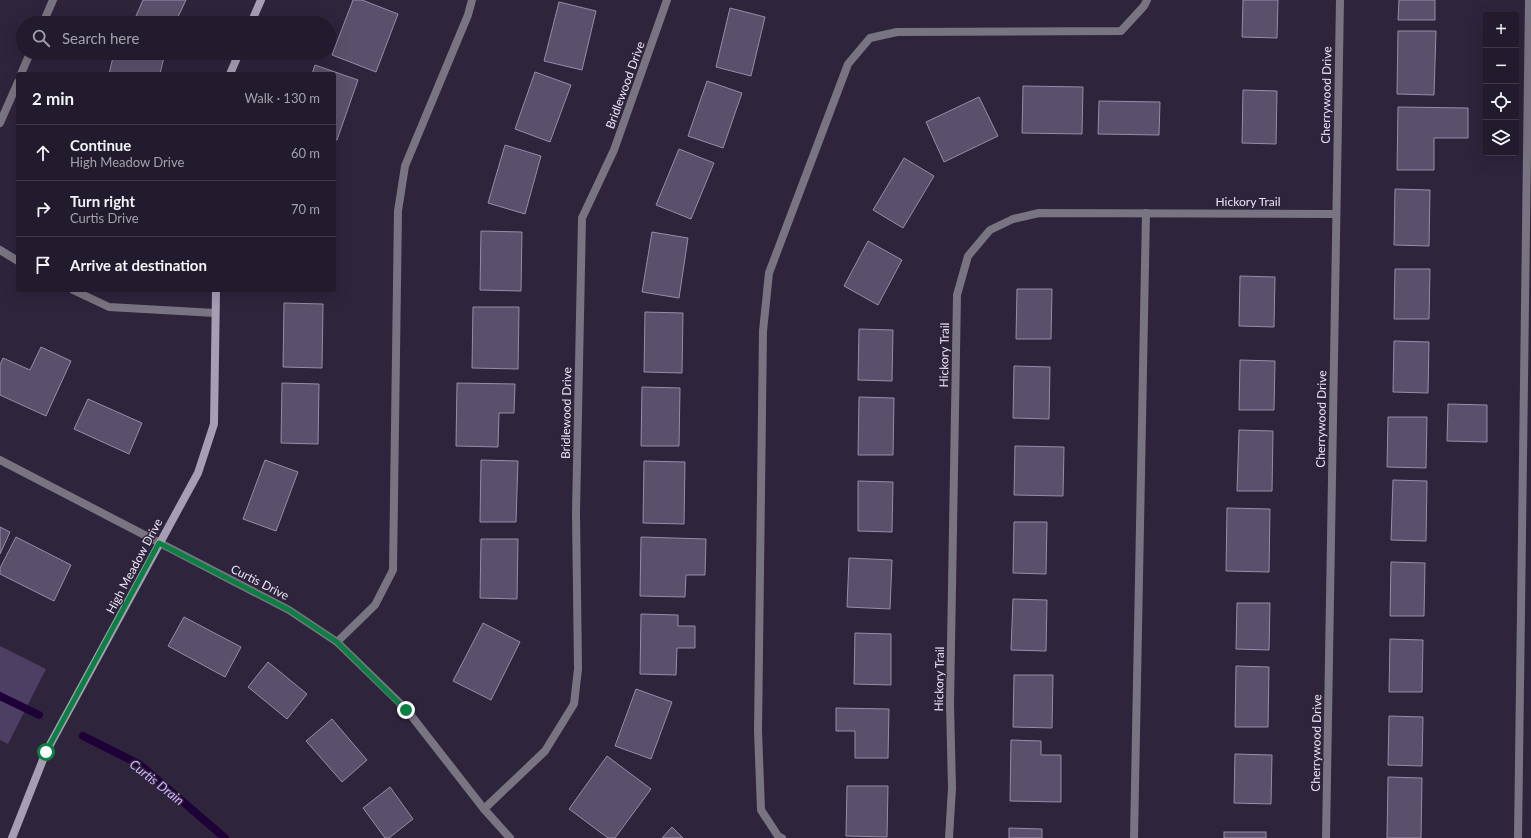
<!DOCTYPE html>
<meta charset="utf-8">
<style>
:root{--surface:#221b2d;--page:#2a2435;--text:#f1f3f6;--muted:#a2a1aa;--line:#3f3949}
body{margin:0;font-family:Lato,sans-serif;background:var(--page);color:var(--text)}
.controls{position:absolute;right:12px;top:12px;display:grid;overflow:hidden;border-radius:4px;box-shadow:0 4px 16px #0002}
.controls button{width:36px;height:36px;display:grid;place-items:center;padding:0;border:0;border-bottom:1px solid var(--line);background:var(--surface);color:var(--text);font:20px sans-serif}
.stop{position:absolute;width:12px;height:12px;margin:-9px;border:3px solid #0b8043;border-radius:50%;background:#fff}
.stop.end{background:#0b8043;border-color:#fff;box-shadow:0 1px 4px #0008}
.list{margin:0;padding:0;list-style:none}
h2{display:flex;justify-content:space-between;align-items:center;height:52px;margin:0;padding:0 16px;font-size:17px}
h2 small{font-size:13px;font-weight:400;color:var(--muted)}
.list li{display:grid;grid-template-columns:26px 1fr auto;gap:12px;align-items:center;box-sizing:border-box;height:56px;padding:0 16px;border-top:1px solid var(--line)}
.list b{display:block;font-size:15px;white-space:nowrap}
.list p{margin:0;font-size:13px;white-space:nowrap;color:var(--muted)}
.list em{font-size:13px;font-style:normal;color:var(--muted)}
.icon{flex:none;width:22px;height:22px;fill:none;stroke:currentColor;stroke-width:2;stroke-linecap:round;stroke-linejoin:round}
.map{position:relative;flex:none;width:1531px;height:838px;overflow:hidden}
.search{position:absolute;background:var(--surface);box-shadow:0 4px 16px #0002;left:16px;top:16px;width:320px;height:44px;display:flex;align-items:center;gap:10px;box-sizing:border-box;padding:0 14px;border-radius:22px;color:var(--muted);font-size:15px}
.panel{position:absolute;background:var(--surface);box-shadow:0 4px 16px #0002;left:16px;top:72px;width:320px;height:220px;border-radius:4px}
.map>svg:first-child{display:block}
.green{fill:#4d3e64}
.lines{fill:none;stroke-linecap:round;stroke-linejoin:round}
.stream{stroke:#1e0237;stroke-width:8}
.building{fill:#5b506b;stroke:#978ca9}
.lane{stroke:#797481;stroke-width:8}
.street{stroke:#797481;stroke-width:8}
.secondary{stroke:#a69eb3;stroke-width:8}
.route{stroke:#0b8043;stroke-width:5}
.labels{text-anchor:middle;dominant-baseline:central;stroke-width:3;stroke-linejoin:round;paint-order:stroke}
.street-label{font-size:12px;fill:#eae5f5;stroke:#2e243c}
.water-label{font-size:13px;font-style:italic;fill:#d1b6fc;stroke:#2e243c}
</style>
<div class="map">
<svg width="1531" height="838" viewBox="0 0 1531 838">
<rect width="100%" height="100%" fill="#2e243c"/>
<path class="green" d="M0 646 46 669 8 744 0 740Z"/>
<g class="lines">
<g class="stream">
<path d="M0 696 39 715"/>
<path d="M83 736 139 764 225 838"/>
</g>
</g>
<g class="building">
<path d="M143 0H186L175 23H150L136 16Z"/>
<path d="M353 0H362L398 14 376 72 332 55Z"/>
<path d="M1243 0H1278L1277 38 1242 37Z"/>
<path d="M1399 0H1435V20H1398Z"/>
<path d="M559 2 596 11 582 70 544 61Z"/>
<path d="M730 8 765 17 751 76 716 67Z"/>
<path d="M1398 31H1436L1434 95 1397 94Z"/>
<path d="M114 53H165L160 74H109Z"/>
<path d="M315 65 358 80 337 140 334 139V74H312Z"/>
<path d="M535 72 571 85 550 142 515 129Z"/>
<path d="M707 81 742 93 723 148 688 136Z"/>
<path d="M1023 86 1083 87 1082 134 1022 133Z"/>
<path d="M1243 90 1277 91 1276 144 1242 143Z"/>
<path d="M979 97 998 136 944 162 926 122Z"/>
<path d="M1099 101 1160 102 1159 135 1098 134Z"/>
<path d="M1398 107 1468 108V138H1434V170H1397Z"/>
<path d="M505 145 541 156 525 214 488 203Z"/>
<path d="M679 149 714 163 691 219 656 205Z"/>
<path d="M904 158 934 176 903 228 873 210Z"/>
<path d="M1395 189 1430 190 1429 246 1394 245Z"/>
<path d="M481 231 522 232 521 291 480 290Z"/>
<path d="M652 232 688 238 679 298 642 292Z"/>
<path d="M868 241 902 260 878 305 844 286Z"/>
<path d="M1395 269H1430L1429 319H1394Z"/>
<path d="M1240 276 1275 277 1274 327 1239 326Z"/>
<path d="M1017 289H1052L1051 339H1016Z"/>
<path d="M284 303 323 304 322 368 283 367Z"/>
<path d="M473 307H519L518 369 472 368Z"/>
<path d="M645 312 683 313 682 373 644 372Z"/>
<path d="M859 329 893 330 892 381 858 380Z"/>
<path d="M1394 341 1429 342 1428 393 1393 392Z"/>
<path d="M41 347 71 361 46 416 0 395V365L3 358 30 370Z"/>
<path d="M1240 360 1275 361 1274 410H1239Z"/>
<path d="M1014 366 1050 367 1049 419 1013 418Z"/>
<path d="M282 383 319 384 318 444 281 443Z"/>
<path d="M457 383 515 384 514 413H499L498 447 456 446Z"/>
<path d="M642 387 680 388 679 446H641Z"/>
<path d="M859 397 894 398 893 455H858Z"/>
<path d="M88 399 142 423 129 454 74 429Z"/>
<path d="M1448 404 1487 405V442L1447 441Z"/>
<path d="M1388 417H1427L1426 468 1387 467Z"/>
<path d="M1239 430 1273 431 1272 491H1237Z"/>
<path d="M1015 446 1064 447 1063 496 1014 495Z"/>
<path d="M265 460 298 472 276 531 243 519Z"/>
<path d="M481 460 518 461 516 522H480Z"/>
<path d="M644 461 685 462 684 524 643 523Z"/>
<path d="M1393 480 1427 481 1426 541 1391 540Z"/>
<path d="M858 481 893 482 892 532 858 531Z"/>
<path d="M1227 508 1270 509 1269 572 1226 571Z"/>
<path d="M1014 522H1047L1046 574 1013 573Z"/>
<path d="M0 527 10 532 0 554Z"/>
<path d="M16 537 71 565 54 601 0 574V568Z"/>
<path d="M641 537 706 539 705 575H686L685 597 640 596Z"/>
<path d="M481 539H518L517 599 480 598Z"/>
<path d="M849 558 892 560 890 609 847 607Z"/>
<path d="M1391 562 1425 563 1424 616H1390Z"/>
<path d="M1013 599 1047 600 1046 651 1011 650Z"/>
<path d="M1237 603H1270L1269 650 1236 649Z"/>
<path d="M641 614 678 615V626H695V648H677L676 675 640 674Z"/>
<path d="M184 617 241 647 225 677 168 646Z"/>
<path d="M483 623 520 642 491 700 453 681Z"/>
<path d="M855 633 891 634V685L854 684Z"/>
<path d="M1390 639 1423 640 1422 692H1389Z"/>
<path d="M268 662 307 694 287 719 248 687Z"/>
<path d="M1236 666 1269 667 1268 727H1235Z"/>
<path d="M1014 675H1053L1052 728 1013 727Z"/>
<path d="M636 689 672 702 651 759 615 746Z"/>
<path d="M836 708 889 709 888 758H855V731H836Z"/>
<path d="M1389 716 1423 717 1422 766 1388 765Z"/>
<path d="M332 719 367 760 342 782 306 741Z"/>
<path d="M1011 740 1041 741V755H1061V802L1010 801Z"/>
<path d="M1235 754 1272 755 1271 804 1234 803Z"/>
<path d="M607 756 651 789 615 838H608L569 809Z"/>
<path d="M1388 777 1422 778 1421 838H1387Z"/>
<path d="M847 786H888L887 837 846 836Z"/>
<path d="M390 787 413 819 389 838H385L363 808Z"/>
<path d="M672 827 683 838H662Z"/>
<path d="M1009 828 1042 829V838H1009Z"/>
<rect x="1224" y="832" width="42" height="6"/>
</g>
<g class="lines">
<g class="lane">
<path d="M43 23 53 0"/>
<path d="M21 74 30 53"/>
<path d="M0 123 18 82"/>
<path d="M0 250 18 261"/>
<path d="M73 290 109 307 215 313"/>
<path d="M337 642 375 605 393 570 398 211 405 166 468 15 472 0"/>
<path d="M782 838 778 836 761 810 758 731 763 331 769 273 848 64 870 38 897 32 1121 31 1144 6 1147 0"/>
<path d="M1134 838 1146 213"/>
<path d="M1518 838 1529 0"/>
</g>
<g class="street">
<path d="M0 460 289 610 337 642 406 709 484 809 510 838"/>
<path d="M484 809 545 751 574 704 578 669 576 513 582 218 614 150 667 0"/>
<path d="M949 838 952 788 950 704 957 295 968 256 990 230 1013 219 1039 213 1336 214"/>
<path d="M1326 838 1340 0"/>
</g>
<g class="secondary">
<path d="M251 23 261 0"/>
<path d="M230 74 239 53"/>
<path d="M12 838 46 752 198 473 214 424 216 290"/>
</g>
</g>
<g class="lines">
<path class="route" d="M46 752 159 543 289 610 337 642 406 710"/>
</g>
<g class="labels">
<g class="street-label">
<text transform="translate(625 85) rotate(-70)">Bridlewood Drive</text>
<text transform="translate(1326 95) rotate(-89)">Cherrywood Drive</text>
<text x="1248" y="201">Hickory Trail</text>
<text transform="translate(944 355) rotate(-89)">Hickory Trail</text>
<text transform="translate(566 413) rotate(-89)">Bridlewood Drive</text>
<text transform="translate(1321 419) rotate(-89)">Cherrywood Drive</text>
<text transform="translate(134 566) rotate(-62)">High Meadow Drive</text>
<text transform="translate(260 582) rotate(27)">Curtis Drive</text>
<text transform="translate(939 679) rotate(-89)">Hickory Trail</text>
<text transform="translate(1316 743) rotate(-89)">Cherrywood Drive</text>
</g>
<g class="water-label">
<text transform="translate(157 782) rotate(38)">Curtis Drain</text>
</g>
</g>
</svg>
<div class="controls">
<button>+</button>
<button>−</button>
<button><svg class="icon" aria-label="locate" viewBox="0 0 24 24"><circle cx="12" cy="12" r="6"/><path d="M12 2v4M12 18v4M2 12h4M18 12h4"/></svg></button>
<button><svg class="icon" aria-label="layers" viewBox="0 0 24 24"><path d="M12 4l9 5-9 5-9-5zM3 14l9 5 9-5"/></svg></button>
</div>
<div class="stop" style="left:46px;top:752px"></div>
<div class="stop end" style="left:406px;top:710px"></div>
<div class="search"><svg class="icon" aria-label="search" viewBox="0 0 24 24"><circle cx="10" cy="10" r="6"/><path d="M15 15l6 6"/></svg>Search here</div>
<section class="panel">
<h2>2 min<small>Walk · 130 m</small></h2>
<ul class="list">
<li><svg class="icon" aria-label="ahead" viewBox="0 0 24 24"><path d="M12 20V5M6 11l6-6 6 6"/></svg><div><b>Continue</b><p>High Meadow Drive</p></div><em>60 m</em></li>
<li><svg class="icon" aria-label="right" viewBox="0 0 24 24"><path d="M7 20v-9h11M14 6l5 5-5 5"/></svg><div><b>Turn right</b><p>Curtis Drive</p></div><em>70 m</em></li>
<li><svg class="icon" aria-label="arrive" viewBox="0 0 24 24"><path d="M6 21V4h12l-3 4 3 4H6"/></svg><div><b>Arrive at destination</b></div></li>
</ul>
</section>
</div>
